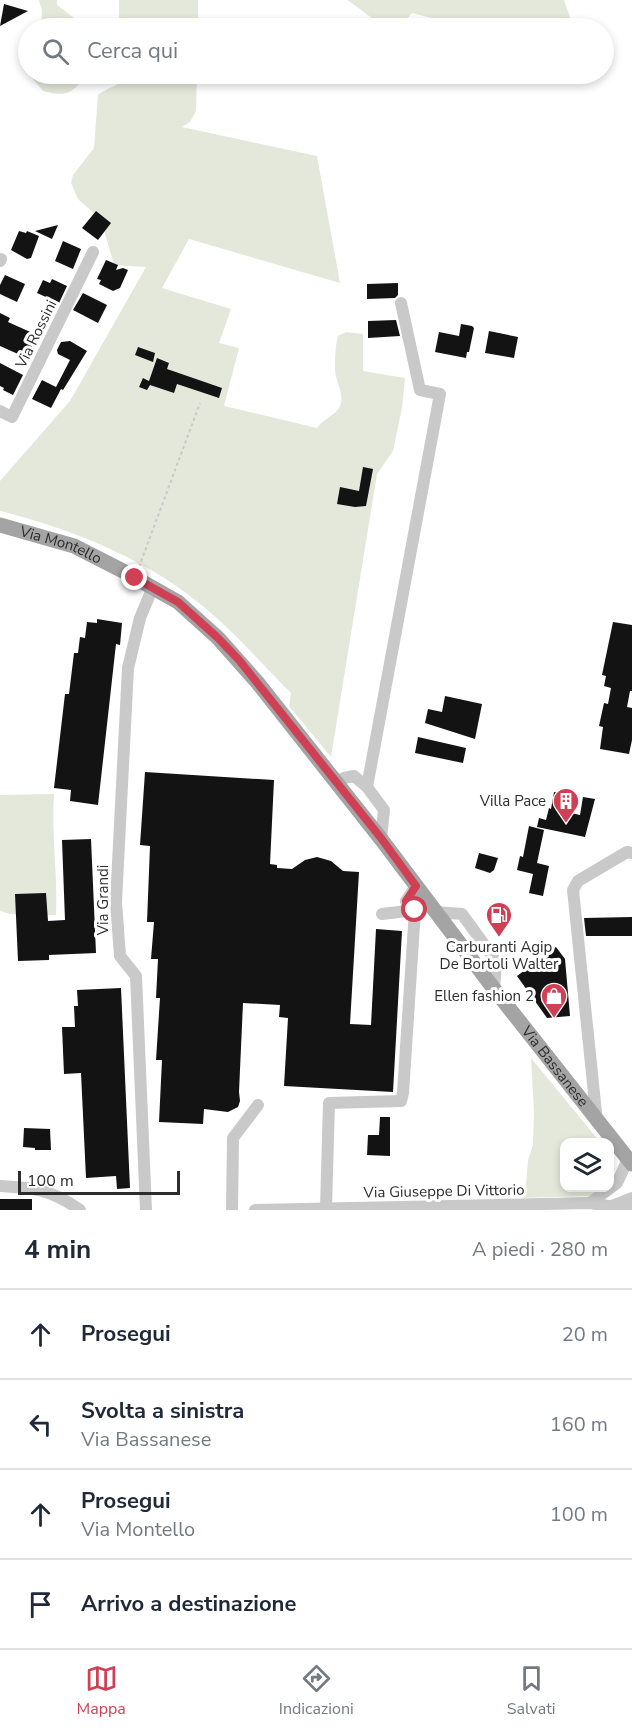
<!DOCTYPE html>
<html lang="it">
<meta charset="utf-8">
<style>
:root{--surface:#fff;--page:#f6f6f7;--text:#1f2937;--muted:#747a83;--line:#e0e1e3;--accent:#d04055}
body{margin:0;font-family:"Nunito Sans",sans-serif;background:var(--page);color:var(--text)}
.controls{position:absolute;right:18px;bottom:18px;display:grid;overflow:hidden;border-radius:12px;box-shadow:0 3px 9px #0003}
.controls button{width:54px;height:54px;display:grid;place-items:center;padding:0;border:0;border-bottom:2px solid var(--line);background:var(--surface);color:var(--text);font:30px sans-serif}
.scale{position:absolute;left:18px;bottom:15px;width:162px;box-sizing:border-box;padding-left:6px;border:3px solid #2c2c2c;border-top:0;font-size:16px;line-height:21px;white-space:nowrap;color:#2c2c2c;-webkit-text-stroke:4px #fff;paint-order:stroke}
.stop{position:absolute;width:18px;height:18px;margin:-14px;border:4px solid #d04055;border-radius:50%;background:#fff}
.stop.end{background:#d04055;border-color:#fff;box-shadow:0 2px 6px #0008}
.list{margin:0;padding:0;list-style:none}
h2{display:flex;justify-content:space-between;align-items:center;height:78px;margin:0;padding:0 24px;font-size:26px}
h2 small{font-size:20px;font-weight:400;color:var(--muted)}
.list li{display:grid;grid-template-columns:39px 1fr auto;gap:18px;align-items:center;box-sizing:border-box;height:90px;padding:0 24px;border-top:2px solid var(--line)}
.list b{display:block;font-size:22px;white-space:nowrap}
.list p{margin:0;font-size:20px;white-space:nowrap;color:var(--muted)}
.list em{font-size:20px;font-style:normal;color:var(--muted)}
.icon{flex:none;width:33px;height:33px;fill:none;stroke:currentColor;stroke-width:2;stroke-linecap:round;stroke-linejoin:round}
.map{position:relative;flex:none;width:632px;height:1210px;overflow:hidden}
.search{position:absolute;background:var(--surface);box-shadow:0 3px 9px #0003;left:18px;right:18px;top:18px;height:66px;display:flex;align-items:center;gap:15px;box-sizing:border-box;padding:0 21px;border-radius:33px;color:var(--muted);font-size:22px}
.sheet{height:438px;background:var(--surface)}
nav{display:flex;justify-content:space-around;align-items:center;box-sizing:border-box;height:84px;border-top:2px solid var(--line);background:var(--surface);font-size:16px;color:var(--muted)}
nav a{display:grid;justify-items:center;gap:3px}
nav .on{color:var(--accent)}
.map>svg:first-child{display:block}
.green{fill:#e3e8da}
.building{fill:#131313}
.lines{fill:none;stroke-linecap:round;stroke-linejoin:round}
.path{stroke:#c9c9c9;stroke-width:2;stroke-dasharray:3 3;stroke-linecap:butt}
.minor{stroke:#c9c9c9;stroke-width:12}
.major{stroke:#a4a4a4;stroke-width:15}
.route{stroke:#d04055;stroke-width:8}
.labels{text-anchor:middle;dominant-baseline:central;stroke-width:6;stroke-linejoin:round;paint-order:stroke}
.street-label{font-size:15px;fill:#2c2c2c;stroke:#fff}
.poi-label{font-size:15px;fill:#2c2c2c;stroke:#fff;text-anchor:end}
</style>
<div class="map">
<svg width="632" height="1210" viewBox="0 0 632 1210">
<rect width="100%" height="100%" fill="#fff"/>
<g class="green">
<path d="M39 0H57V5L87 28H41L42 11Z"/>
<path d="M119 0H198V28H116L119 21Z"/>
<path d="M347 0H564L574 28H470L412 13 400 27C378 28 365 11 347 0Z"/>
<path d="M32 74H87C73 92 69 98 43 91L32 78Z"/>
<path d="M128 74H197L196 111 190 122 182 127 317 156 340 283 189 239 162 288 231 309 219 343 239 348 224 406 317 428C323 419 336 415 340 406 345 394 335 381 335 369 335 358 335 347 338 336L346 332 363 334V371L405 378 402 408 393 451 377 474 331 757 289 706 291 693C261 663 233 630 199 603 144 558 69 528 0 511V481L70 401 146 267 114 265 100 216H97L78 199 71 183 73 175 94 148 98 95C108 87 123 85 128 74Z"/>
<path d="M54 794C51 834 58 874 56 915L10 914 0 911V795Z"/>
<path d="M531 1058 600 1142H564V1188H604L594 1196 520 1198 526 1185 528 1160 533 1145 534 1112Z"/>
</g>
<g class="building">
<path d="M4 4 28 11 0 26Z"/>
<path d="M96 211 111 223 98 240 82 228Z"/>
<path d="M58 225 52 239 35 231Z"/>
<path d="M19 231 26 233 27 231 39 236 31 258 27 259 11 250Z"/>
<path d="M63 241 81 249 73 269 55 261Z"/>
<path d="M106 260 118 265 116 270 123 268 128 270 120 288 113 291 99 284 101 280 97 279Z"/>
<path d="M5 275 25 284 17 302 0 294V285Z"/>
<path d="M52 279 67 286 59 303 37 293 43 280 50 283Z"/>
<path d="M398 283V295L395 298 367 299V284Z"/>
<path d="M83 293 107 305 98 323 73 310Z"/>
<path d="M0 313 10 318 8 322 37 335 27 358 0 346Z"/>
<path d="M396 320 400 336 368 338V321Z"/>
<path d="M461 324 472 326 474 328 469 352H467L466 358 435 352 439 332 459 336Z"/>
<path d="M489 331 518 337 514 358 485 353Z"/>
<path d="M70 341 87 351 63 390 61 389 51 408 32 399 42 380 56 387 70 360 58 354 57 350 61 342Z"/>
<path d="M138 347 155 353 153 362 135 355Z"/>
<path d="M157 358 169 363 167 369 222 388 219 398 177 384 174 393 150 385 147 390 139 387 143 378 149 381Z"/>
<path d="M0 363 23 375 13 395 3 390 4 388 0 386Z"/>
<path d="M363 467 373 469 366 506 355 507 337 504 340 487 359 491Z"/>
<path d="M97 619 122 623 120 645 116 644 98 805 70 801 71 790 54 788 65 694H69L74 653H78L80 637 85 638 87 622 97 623Z"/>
<path d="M613 622 632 625V691H630L627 707 632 708V740L629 754 600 749 603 727 599 726 604 703 608 704 611 688 604 686 606 676 602 675Z"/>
<path d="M445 696 482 704 475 739 425 723 428 709 442 712Z"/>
<path d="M418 737 466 748 463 763 415 753Z"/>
<path d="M145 772 274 780 270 864 277 865V868L292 869 305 860 317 857 331 861 343 871 359 872 350 1024 371 1025 376 929 402 931 393 1092 284 1086 288 1018 279 1017 280 1005 243 1003 239 1092 240 1101 238 1107 228 1112 204 1109 203 1124 159 1122 162 1060H156L160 998H156L158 959H151L154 922H147L150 846 140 845Z"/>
<path d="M554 792 565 794 562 811 580 815 583 797 595 799 585 837 537 827 539 818 546 820 549 808 551 809Z"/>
<path d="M529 826 544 830 537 863 549 866 543 896 529 893 533 874 517 870 520 856 523 857Z"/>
<path d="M91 839 96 953 49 955V960L18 961 15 894 46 893 48 921 65 920 62 840Z"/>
<path d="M479 853 498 858 494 870 490 873 475 868Z"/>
<path d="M632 917V936H586L584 918Z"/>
<path d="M556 947 565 959 570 1016 547 1018 517 976Z"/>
<path d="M121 988 130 1188 117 1189 116 1176 86 1178 81 1073 64 1074 62 1027H75L74 1006H78L77 990Z"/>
<path d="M380 1117H390V1156L367 1155 368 1135H379Z"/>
<path d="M24 1128 50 1129 51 1150H35V1148L23 1147Z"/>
<rect x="0" y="1199" width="32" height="11"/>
</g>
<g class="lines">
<path class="path" d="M139 567 200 403"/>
<g class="minor">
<path d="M0 261 1 259"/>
<path d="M0 411 12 417 93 252"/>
<path d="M337 783 344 778 354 776 367 787"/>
<path d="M381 839 384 810 367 787 440 394 420 390 401 303"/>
<path d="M415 910 406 901 416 886"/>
<path d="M435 912 462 914 496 961 494 989"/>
<path d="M597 1122 573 890 578 881 627 852 632 853"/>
<path d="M0 1186C36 1188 50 1189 80 1210"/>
<path d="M590 1203 617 1183 628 1159"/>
<path d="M614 1205 632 1198"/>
<path d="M326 1208 329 1103 401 1101 403 1093 415 910 382 914"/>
<path d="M146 1210 136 976 120 956 116 902 128 668 140 618 153 587"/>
<path d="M232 1210 233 1138 258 1105"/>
<path d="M255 1210 590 1203 632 1210"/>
</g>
<path class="major" id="s1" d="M0 525 74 546 123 571 178 602 218 638 257 682 381 839 494 989 632 1164"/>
</g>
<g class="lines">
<path class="route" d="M135 578 178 602 218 638 239 660 381 838 416 886 406 901 415 910"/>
</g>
<defs>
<g id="building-pin" transform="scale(1.35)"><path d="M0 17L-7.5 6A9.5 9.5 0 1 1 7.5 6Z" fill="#d04055" stroke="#fff"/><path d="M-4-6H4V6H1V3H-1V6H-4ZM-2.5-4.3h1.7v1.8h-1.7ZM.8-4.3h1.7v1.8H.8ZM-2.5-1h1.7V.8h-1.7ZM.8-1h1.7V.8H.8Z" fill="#fff"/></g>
<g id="fuel-pin" transform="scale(1.35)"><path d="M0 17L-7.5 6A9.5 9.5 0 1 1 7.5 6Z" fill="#d04055" stroke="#fff"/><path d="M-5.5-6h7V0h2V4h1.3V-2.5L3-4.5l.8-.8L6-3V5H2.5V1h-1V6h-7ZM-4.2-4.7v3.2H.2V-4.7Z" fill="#fff"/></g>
<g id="shop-pin" transform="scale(1.35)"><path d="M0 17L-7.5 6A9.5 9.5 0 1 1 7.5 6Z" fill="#d04055" stroke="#fff"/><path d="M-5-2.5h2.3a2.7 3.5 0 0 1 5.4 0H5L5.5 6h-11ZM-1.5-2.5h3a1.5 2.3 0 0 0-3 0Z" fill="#fff"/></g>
</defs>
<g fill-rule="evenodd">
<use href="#building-pin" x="566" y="801"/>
<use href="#fuel-pin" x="499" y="915"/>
<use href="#shop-pin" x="554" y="996"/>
</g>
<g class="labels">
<g class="street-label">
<text transform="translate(36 334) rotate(-64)">Via Rossini</text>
<text stroke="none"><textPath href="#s1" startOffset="64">Via Montello</textPath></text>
<text transform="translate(103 900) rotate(-90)">Via Grandi</text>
<text stroke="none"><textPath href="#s1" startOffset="794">Via Bassanese</textPath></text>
<text transform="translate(444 1191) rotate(-1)">Via Giuseppe Di Vittorio</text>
</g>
<g class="poi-label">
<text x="546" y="801">Villa Pace</text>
<text x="499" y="947" text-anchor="middle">Carburanti Agip<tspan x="499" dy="17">De Bortoli Walter</tspan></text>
<text x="534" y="996">Ellen fashion 2</text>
</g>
</g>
</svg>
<div class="controls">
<button><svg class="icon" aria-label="layers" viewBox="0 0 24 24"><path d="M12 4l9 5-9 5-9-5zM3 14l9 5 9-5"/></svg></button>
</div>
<div class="scale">100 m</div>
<div class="stop" style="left:415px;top:910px"></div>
<div class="stop end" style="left:135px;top:578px"></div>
<div class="search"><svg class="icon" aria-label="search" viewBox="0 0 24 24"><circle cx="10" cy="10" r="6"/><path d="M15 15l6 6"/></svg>Cerca qui</div>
</div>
<section class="sheet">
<h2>4 min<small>A piedi · 280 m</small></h2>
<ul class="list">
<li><svg class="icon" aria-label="ahead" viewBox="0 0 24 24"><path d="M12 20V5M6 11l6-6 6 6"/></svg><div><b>Prosegui</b></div><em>20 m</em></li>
<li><svg class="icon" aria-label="left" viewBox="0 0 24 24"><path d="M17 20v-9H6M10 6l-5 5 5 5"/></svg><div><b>Svolta a sinistra</b><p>Via Bassanese</p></div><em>160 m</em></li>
<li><svg class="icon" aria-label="ahead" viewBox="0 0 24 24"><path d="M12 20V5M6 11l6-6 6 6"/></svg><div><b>Prosegui</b><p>Via Montello</p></div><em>100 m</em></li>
<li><svg class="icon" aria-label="arrive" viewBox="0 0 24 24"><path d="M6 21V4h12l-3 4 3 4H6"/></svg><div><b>Arrivo a destinazione</b></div></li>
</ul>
</section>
<nav>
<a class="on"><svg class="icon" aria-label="map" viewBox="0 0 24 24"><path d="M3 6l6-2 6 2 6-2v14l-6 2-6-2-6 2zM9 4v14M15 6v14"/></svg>Mappa</a>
<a><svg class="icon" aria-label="directions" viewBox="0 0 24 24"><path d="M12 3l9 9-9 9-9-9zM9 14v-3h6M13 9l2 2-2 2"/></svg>Indicazioni</a>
<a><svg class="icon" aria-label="saved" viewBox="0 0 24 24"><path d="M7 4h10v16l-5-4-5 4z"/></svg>Salvati</a>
</nav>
